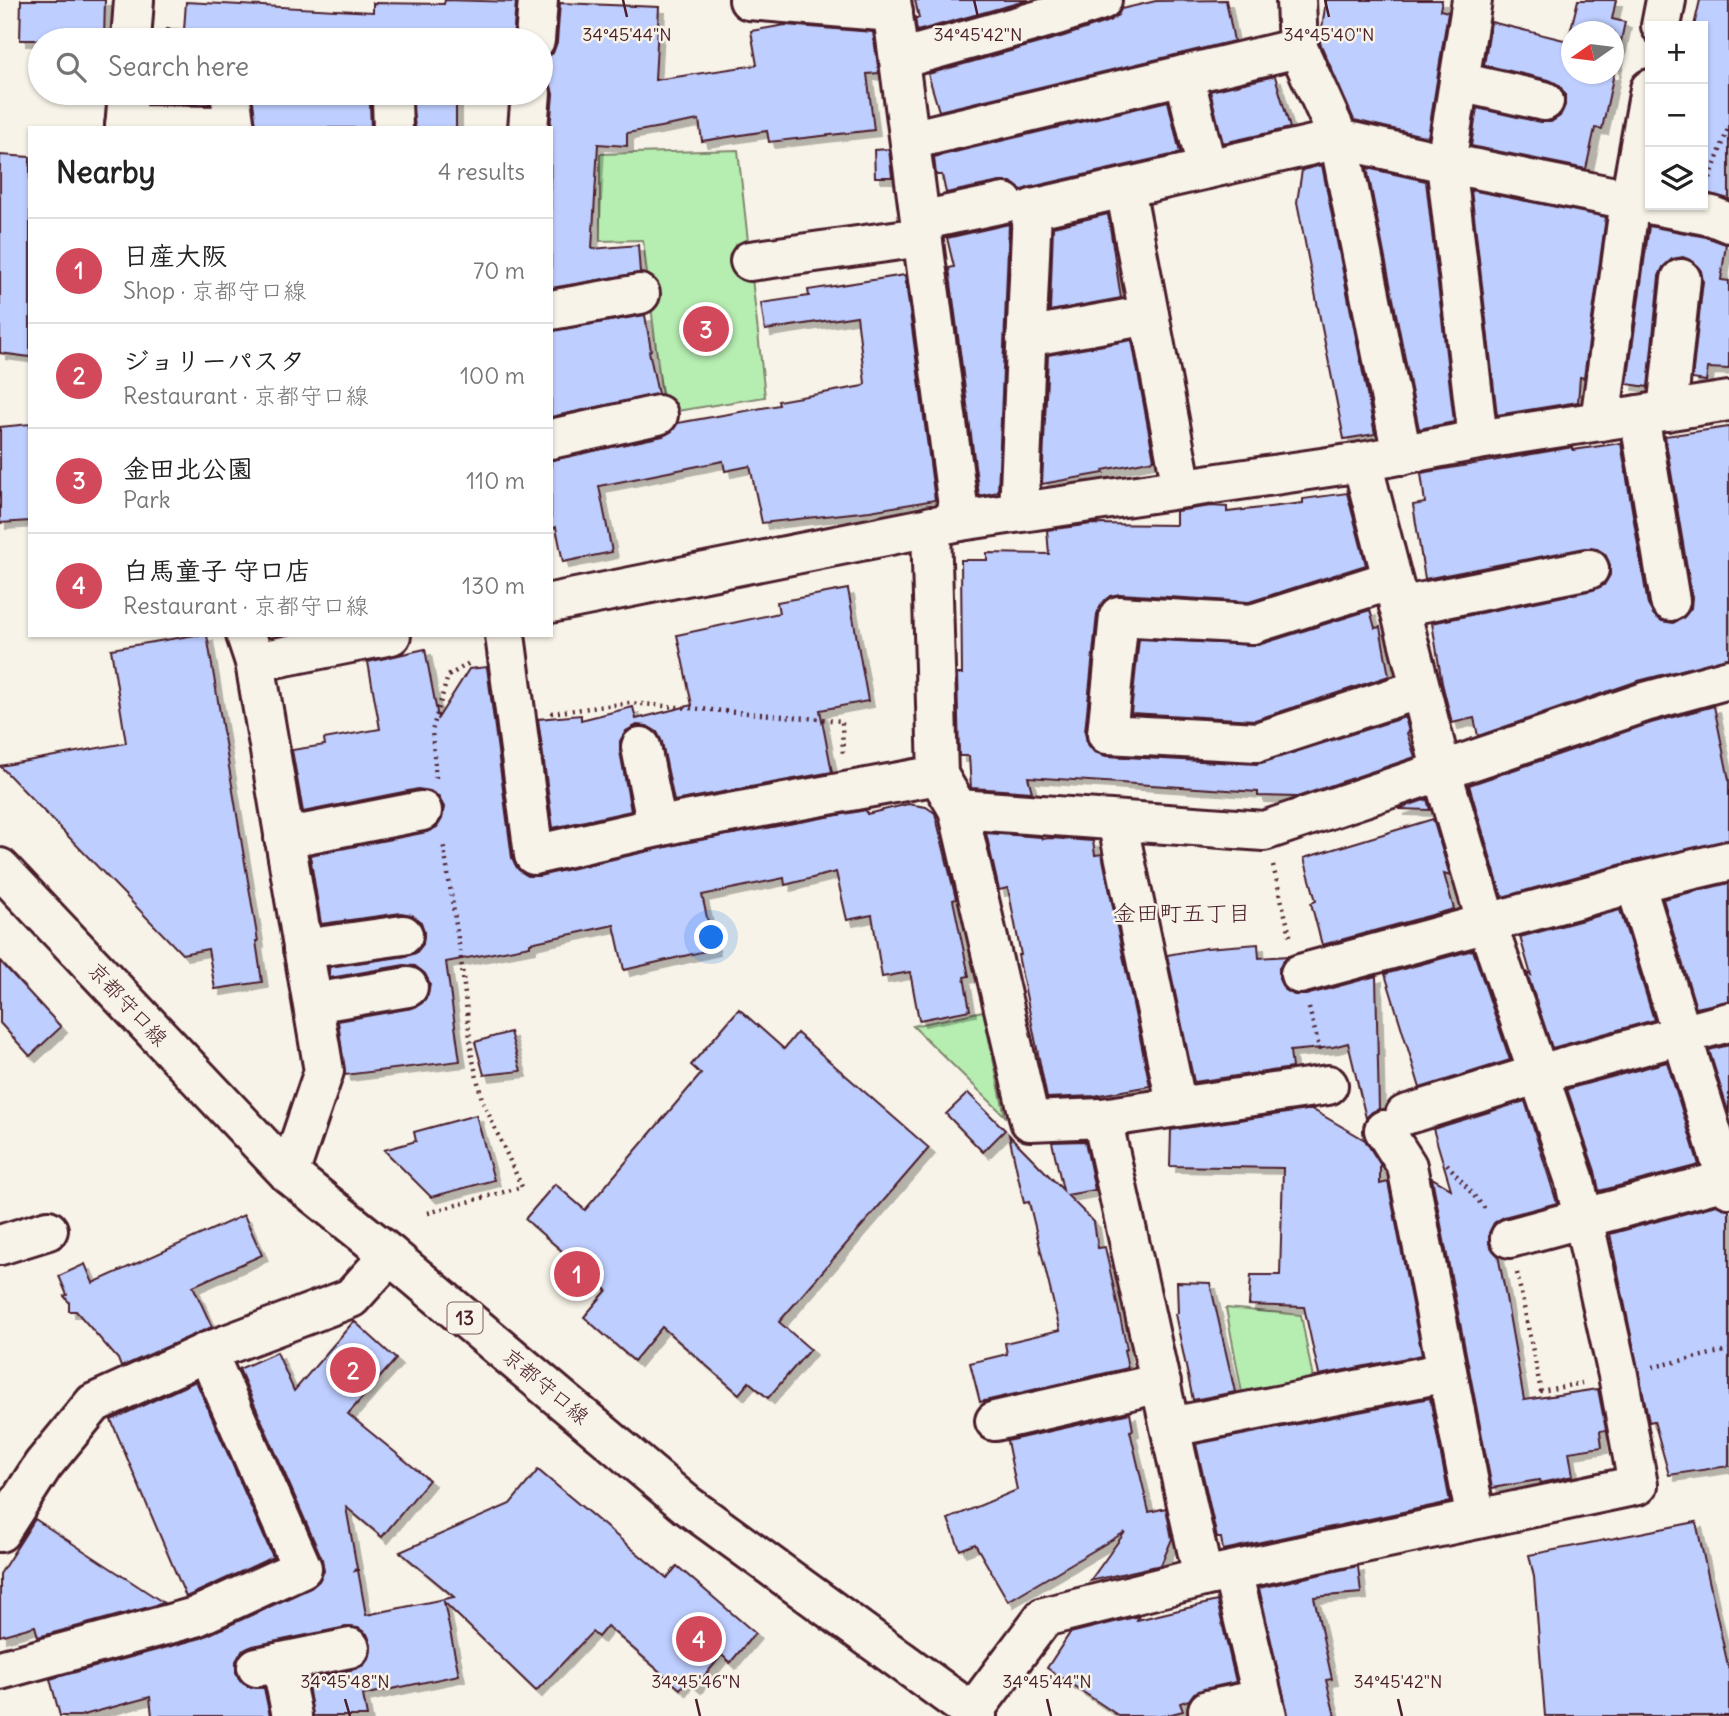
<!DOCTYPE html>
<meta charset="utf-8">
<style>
:root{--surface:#fff;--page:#f2f2f2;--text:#222;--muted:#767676;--line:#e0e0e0;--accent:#d1495b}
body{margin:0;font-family:Delius,"Klee One",sans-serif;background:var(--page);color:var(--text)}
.controls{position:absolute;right:21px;top:21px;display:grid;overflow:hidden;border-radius:0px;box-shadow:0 2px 5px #0004}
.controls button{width:63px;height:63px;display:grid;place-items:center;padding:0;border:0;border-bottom:2px solid var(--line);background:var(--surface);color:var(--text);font:35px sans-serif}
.compass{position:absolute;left:1561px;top:21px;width:63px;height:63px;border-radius:50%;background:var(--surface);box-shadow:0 2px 5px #0004;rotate:256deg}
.you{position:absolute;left:712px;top:938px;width:24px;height:24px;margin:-18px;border:5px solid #fff;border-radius:50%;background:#1a73e8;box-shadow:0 0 0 10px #1a73e833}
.badge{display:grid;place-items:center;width:46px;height:46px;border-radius:50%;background:var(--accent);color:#fff;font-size:23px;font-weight:700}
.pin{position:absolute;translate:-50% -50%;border:4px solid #fff;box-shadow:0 2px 7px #0006}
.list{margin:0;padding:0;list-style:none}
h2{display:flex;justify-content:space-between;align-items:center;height:91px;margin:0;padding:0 28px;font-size:30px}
h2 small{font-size:23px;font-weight:400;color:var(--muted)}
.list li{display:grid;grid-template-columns:46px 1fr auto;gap:21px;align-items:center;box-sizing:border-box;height:105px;padding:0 28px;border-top:2px solid var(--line)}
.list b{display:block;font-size:26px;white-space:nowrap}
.list p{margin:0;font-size:23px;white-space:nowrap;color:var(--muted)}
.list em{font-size:23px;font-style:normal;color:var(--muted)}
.icon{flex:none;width:38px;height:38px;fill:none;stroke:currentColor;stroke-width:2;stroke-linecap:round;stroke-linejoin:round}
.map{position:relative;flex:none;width:1729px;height:1716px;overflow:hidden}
.search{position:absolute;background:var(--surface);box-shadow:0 2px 5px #0004;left:28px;top:28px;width:525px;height:77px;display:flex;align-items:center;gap:18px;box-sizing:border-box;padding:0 24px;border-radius:38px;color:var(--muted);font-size:26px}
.panel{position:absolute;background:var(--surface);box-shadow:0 2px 5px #0004;left:28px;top:126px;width:525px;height:511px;border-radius:0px}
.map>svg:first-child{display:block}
.green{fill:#b6eeb1;stroke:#80866e;stroke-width:2}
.building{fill:#beceff;stroke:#4a1f2b;stroke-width:2;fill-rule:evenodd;filter:url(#shadow)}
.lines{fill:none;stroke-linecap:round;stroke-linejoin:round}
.minor-casing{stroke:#4a1f2b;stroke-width:44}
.major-casing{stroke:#4a1f2b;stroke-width:44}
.path{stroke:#4a1f2b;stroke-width:4.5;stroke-dasharray:2 5;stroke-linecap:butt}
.minor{stroke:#f7f3e8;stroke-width:38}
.major{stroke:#f7f3e8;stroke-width:38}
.ticks{fill:none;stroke:#4a1f2b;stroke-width:2.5}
.labels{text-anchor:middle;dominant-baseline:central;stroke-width:5;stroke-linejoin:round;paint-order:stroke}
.shield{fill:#f7f3e8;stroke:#7e5f64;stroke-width:2}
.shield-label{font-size:19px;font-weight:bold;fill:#4a1f2b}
.street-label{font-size:21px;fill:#4a1f2b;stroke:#f7f3e8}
.neighbourhood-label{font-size:23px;fill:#4a1f2b;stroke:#f7f3e8}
.ticks-label{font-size:18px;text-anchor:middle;fill:#4a1f2b;stroke:#f7f3e8;stroke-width:5;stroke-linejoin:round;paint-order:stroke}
</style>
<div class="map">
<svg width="1729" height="1716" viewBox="0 0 1729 1716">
<defs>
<filter id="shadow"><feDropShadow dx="6" dy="6" stdDeviation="0" flood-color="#0004"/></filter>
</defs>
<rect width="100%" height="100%" fill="#f7f3e8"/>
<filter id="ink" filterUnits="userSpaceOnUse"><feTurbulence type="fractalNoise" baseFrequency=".0143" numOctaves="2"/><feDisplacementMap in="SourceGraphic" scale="14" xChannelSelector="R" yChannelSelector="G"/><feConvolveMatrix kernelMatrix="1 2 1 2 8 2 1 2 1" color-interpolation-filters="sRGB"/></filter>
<g filter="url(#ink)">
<g class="green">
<path d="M738 150 765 397 664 413 643 240 600 241V154Z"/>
<path d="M983 1011 1005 1116 913 1026Z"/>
<path d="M1226 1308 1301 1315 1314 1384 1243 1398Z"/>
</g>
<g class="building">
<path d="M21 0H105L104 40H20Z"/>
<path d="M445 0 516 2 513 40H167V29L184 30 186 2 373 12V3L444 4Z"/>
<path d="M915 0H1029L917 31 915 18H919Z"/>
<path d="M1226 0 1234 41 939 111 928 74 1064 36 1109 21 1118 15 1121 9 1156 1Z"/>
<path d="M1326 0H1442L1440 10 1448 12 1428 137 1354 120 1320 43Z"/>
<path d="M1578 0H1616L1612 19 1625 22 1602 129 1595 128 1586 169 1471 146 1477 108 1540 122H1551L1560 116 1565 105V94L1559 85 1549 80 1484 65 1491 22 1568 41ZM1572 32H1614V74H1572Z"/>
<path d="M1700 0H1729V199L1703 192V26H1694Z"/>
<path d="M560 3 659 7 655 80 757 65 751 31 785 25 873 32 879 73 867 74 874 130 769 142 767 131 702 141 699 120 627 133V146L598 144 592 249 638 245 640 273 551 288 550 128 553 94 550 83 541 74V61L553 53 557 42Z"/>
<path d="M1275 76 1290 128 1223 143 1210 91Z"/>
<rect x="167" y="93" width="42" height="11"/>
<path d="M252 93H372L370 103 371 128H256Z"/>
<path d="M411 93H463V99H456V128H415Z"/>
<path d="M1168 101 1180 153 1027 188 1022 191 1011 182H1000L946 193 942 175H936L934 157Z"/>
<path d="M889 149 892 177H875L874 150Z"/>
<path d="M0 155 30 157V357L0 353Z"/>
<path d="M1322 165 1375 434 1344 439 1297 202 1302 170Z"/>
<path d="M1367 168 1426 181 1454 422 1419 429Z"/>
<path d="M1471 190 1606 217 1584 378 1580 377 1578 402 1497 415Z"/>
<path d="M1108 214 1121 298 1050 311 1053 227Z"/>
<path d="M1009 224 998 492 979 496 949 268 954 267 947 238Z"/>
<path d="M1649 226 1706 237 1726 244 1721 280 1729 281V369L1708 368 1706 381 1692 379 1703 281 1701 271 1694 262 1683 257 1672 259 1663 267 1659 276 1648 387 1627 384Z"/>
<path d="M905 275 935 500 870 511 762 523 750 466 725 471 723 461 599 486 612 552 563 562 556 527 551 529V460L663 436 672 431 678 423 779 405 778 401 863 386 865 383 857 316 765 330 761 303 809 296 808 290Z"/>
<path d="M645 315 651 350 649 351 658 394 551 417V331Z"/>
<path d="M1132 340 1154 460 1103 470 1104 473 1042 484 1048 355Z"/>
<path d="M30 424V521L0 523V427Z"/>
<path d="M1729 427V658L1638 681 1478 736 1474 718 1452 723 1442 683 1432 623 1593 590 1604 585 1610 575V565L1605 554 1597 549 1585 548 1425 579 1413 505 1425 503 1421 473 1573 447V450L1621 443 1648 605 1654 615 1662 621 1673 623 1684 617 1691 608 1692 597 1665 436Z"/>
<path d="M1347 493 1366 565 1249 602 1120 594 1110 596 1102 603 1097 614 1085 732 1087 743 1094 752 1106 756 1257 764 1405 717 1409 732 1407 733 1415 757 1297 797 1258 796V792L1028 777 1032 792 971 788 969 756H959L957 674H962L961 560H987V553L1049 554 1047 530 1092 524 1176 525V511L1211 506 1227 507V512L1303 503V499Z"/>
<path d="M848 589 868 701 820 710 832 772 674 801 662 742 657 732 647 726 637 725 626 731 620 741V751L631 811 553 828 538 719 581 715V720L633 707 636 719 692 705 677 635 779 613 777 602Z"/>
<path d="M1370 610 1375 628 1380 627 1389 676 1255 720 1131 713 1139 639 1258 645Z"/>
<path d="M195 635H207L258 941H256L262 982 215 989 208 949 182 954 0 766 126 743 111 649Z"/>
<path d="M425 649 438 718 469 669 487 667 512 858 518 869 528 876H539L684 843 866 810 867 814 908 804 926 807 935 813 956 899 953 900 969 976 964 977 970 1010 919 1020 910 972 882 977 872 915 847 920 836 872 785 885 784 878 702 895 714 949 624 970 614 925 530 943V946L446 962 460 1061 345 1075 338 1021 412 1008 422 1003 428 995 430 984 425 974 415 966 404 965 330 978 329 967 407 956 416 953 423 944 424 931 421 922 412 915 401 913 321 924 310 855 427 832 437 827 442 819 444 807 438 796 430 791 418 789 303 812 292 750 325 745 324 739 380 729 368 662Z"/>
<path d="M1714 706 1729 780V840L1630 862 1502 897 1469 785 1651 723Z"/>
<path d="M1427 799 1430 810 1398 809Z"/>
<path d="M1433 819 1450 876 1444 874 1454 909 1322 945 1311 903 1316 901 1304 858Z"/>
<path d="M986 833 1041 837 1042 839 1050 838 1093 841 1095 855 1102 854 1150 1086 1094 1096 1047 1098 1018 955H1021L1008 888 999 890Z"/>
<path d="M1729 883V1001L1696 1008 1663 899Z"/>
<path d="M1620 910 1654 1020 1552 1048 1527 973 1531 975 1520 937Z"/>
<path d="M1258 944 1259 958 1289 956 1279 968V979L1284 989 1294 995H1306L1376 976 1379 1109 1372 1112 1366 1118 1348 1043 1333 1047 1290 1051 1292 1068 1194 1082 1167 955 1206 948Z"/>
<path d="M1473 950 1510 1060 1420 1088 1385 974Z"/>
<path d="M0 961 61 1027 30 1056 0 1023Z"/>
<path d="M739 1009 784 1049 797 1033 929 1148 779 1322 810 1349 768 1398 749 1382 739 1394 662 1327 634 1361 584 1317 607 1290 525 1219 555 1184 585 1210 701 1074 691 1065Z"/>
<path d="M510 1032 521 1071 484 1075 475 1042Z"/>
<path d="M1729 1045V1114L1709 1050Z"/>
<path d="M1667 1062 1699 1165 1599 1191 1595 1171 1567 1089Z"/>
<path d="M968 1093 1005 1130 983 1152 946 1114Z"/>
<path d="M1525 1101 1557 1203 1504 1217 1494 1223 1489 1233V1244L1498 1255 1504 1286 1524 1400 1598 1389 1606 1430 1600 1431 1602 1447 1569 1452 1573 1476 1540 1483 1539 1480 1492 1488 1432 1178 1451 1189 1433 1129Z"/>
<path d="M1307 1110H1313L1365 1140 1380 1164V1184L1388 1182 1422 1355 1319 1375 1304 1307 1249 1305 1251 1275H1280L1283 1168 1170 1166 1171 1130Z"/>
<path d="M476 1115 494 1180 431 1197 384 1150 416 1141 414 1132Z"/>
<path d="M1009 1135 1063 1190 1052 1142 1085 1141 1095 1190 1067 1195 1094 1222 1098 1248 1105 1247 1127 1349 1124 1350 1128 1368 980 1402 970 1363 1007 1354 1005 1343 1060 1330 1029 1202 1024 1203Z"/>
<path d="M1716 1205 1729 1209V1466L1669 1475 1654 1421 1649 1422 1610 1234Z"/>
<path d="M244 1215 262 1255 193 1286 212 1327 121 1367 118 1359 76 1311H69V1302L64 1296 67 1295 59 1276 85 1264 93 1283Z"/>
<path d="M1177 1282 1210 1283 1235 1392 1193 1400 1175 1314 1178 1313Z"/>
<path d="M354 1321 396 1359 348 1414 429 1480 382 1537 346 1507 357 1568 355 1571 358 1570 366 1615 454 1597 400 1552 510 1504 538 1470 667 1578 677 1566 755 1633 730 1663 722 1655 695 1687 687 1680 680 1689 607 1626 598 1637 592 1632 536 1691 444 1602 459 1675 363 1695 367 1716H313L307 1679 355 1669 364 1665 370 1656 371 1644 367 1634 358 1628 346 1627 253 1646 242 1651 236 1661V1672L240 1681 249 1687 264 1688 270 1716H152L150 1697 80 1716H60L50 1679 201 1638 311 1588 319 1581 324 1571 322 1559 239 1369 277 1352 294 1391Z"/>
<path d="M196 1381 273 1557 186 1597 111 1420Z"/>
<path d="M1430 1398 1450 1502 1223 1550 1221 1538H1217L1196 1444Z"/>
<path d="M1130 1413 1133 1430 1130 1431 1149 1512 1166 1508 1172 1539 1161 1565 1090 1581 1125 1532 1008 1601 975 1544 960 1550 948 1519 1017 1490 1007 1441Z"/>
<path d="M35 1519 164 1603 38 1637 35 1626 0 1636V1574Z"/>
<path d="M1696 1522 1729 1670V1716H1545L1534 1577 1529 1555Z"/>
<path d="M1358 1566 1361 1593 1314 1597 1332 1679 1326 1680 1335 1716H1288L1259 1588Z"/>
<path d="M1217 1601 1236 1682 1204 1689 1194 1693 1189 1700 1180 1703 1183 1711 1164 1716H1119L1047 1668 1070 1633 1139 1616 1137 1620Z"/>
</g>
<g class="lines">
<g class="minor-casing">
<g id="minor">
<path d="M749 0 893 12"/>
<path d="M891 0 960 521"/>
<path d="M1296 0 1298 48 1339 139 1402 455"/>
<path d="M1472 0 1446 163 1478 440"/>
<path d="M1661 26 1666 0"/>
<path d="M131 40 134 0"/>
<path d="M535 40 538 0"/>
<path d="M900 59 1057 15 1102 0"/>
<path d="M1184 75 1207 169"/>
<path d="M1459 82 1544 101"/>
<path d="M230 93 235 128"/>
<path d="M392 102 393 128"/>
<path d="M125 125 234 126"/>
<path d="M125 128 128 93"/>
<path d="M528 128 531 93"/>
<path d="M910 140 1298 48"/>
<path d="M1125 188 1182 488"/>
<path d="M1654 205 1712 216 1729 223"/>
<path d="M920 221 1004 203"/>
<path d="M750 261 922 237"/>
<path d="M551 310 640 294"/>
<path d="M1026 337 1149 315"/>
<path d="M1667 411 1681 279"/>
<path d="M1639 415 1670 601"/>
<path d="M1600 421 1630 200 1650 89"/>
<path d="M551 439 658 415"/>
<path d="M1019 512 1032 209 1339 139 1446 163 1650 204"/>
<path d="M931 526 938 775 958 809 1030 1121 1102 1118 1203 1577"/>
<path d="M1392 580 1252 624 1119 616 1107 734 1258 742 1420 689"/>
<path d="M551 603 960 521 1362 462 1478 440 1729 401"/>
<path d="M1399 607 1589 569"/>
<path d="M246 635 255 662 324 1071 289 1174"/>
<path d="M505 635 534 855 680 822 938 775"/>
<path d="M255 662 391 635"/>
<path d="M641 747 657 827"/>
<path d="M958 809 1264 831 1645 702 1729 679"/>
<path d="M1117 821 1177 1107"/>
<path d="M284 838 422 811"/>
<path d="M1729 861 1635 883 1729 1188"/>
<path d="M303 949 403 935"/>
<path d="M1300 974 1635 883"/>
<path d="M313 1003 408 987"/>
<path d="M1405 1115 1539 1074 1729 1022"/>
<path d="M1102 1118 1328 1085"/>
<path d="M1384 1130 1407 1166 1476 1519"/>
<path d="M1510 1238 1726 1180"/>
<path d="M0 1245 48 1230"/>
<path d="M995 1421 1161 1383"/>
<path d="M1171 1427 1447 1372"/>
<path d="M0 1532 43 1465 94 1403 207 1352 351 1298 390 1255"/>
<path d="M1232 1571 1267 1716"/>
<path d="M281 1662 292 1716"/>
<path d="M257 1667 350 1648"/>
<path d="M0 1670 195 1617 302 1568 207 1352"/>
<path d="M1208 1710 1263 1699"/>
<path d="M972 1713 1044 1617 1203 1577 1638 1485 1618 1375 1574 1178 1486 921 1442 772 1362 462"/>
</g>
</g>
<g class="major-casing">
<path id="major" d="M0 868 289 1174 390 1255 687 1505 977 1716"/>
</g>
<g class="path">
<path d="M1710 178 1729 126"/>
<path d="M551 713 630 703 842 721 843 756"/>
<path d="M436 778 432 731 448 676 471 662"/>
<path d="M1273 866 1291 939"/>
<path d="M1309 1008 1320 1051"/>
<path d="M1447 1164 1487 1211"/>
<path d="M428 1213 522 1187 482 1100 472 1056 460 951 443 842"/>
<path d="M1517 1273 1541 1391 1582 1383"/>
<path d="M1653 1367 1729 1350"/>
</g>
<use href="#minor" class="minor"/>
<use href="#major" class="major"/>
</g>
</g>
<path class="ticks" d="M623 0 627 17M974 0 978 17M1325 0 1329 17M345 1699 350 1716M696 1699 700 1716M1047 1699 1051 1716M1398 1699 1402 1716"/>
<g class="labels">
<rect class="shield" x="447.5" y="1302.5" width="35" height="31" rx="5"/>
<g class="shield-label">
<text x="465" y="1318">13</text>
</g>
<g class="street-label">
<text transform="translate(128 1004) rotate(47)">京都守口線</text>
<text transform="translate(546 1386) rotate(40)">京都守口線</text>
</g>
<g class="neighbourhood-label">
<text x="1182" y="912">金田町五丁目</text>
</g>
</g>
<g class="ticks-label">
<text x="1329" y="41">34°45'40"N</text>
<text x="627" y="41">34°45'44"N</text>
<text x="978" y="41">34°45'42"N</text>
<text x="345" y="1688">34°45'48"N</text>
<text x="696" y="1688">34°45'46"N</text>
<text x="1047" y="1688">34°45'44"N</text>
<text x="1398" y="1688">34°45'42"N</text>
</g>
</svg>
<div class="controls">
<button>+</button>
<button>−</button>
<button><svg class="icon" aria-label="layers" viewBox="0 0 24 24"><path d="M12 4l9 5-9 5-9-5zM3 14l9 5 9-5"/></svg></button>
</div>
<svg class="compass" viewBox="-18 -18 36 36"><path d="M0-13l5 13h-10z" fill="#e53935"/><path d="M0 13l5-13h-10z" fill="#767676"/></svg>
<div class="you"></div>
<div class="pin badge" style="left:577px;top:1274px">1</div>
<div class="pin badge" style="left:353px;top:1370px">2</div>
<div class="pin badge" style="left:706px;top:329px">3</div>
<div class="pin badge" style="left:699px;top:1639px">4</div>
<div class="search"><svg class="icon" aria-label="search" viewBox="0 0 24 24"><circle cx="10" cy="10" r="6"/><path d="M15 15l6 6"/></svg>Search here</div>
<section class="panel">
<h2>Nearby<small>4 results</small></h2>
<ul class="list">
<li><span class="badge">1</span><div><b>日産大阪</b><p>Shop · 京都守口線</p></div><em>70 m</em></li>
<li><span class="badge">2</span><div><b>ジョリーパスタ</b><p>Restaurant · 京都守口線</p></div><em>100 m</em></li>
<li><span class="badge">3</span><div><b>金田北公園</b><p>Park</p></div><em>110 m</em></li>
<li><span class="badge">4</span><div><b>白馬童子 守口店</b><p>Restaurant · 京都守口線</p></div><em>130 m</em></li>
</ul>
</section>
</div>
